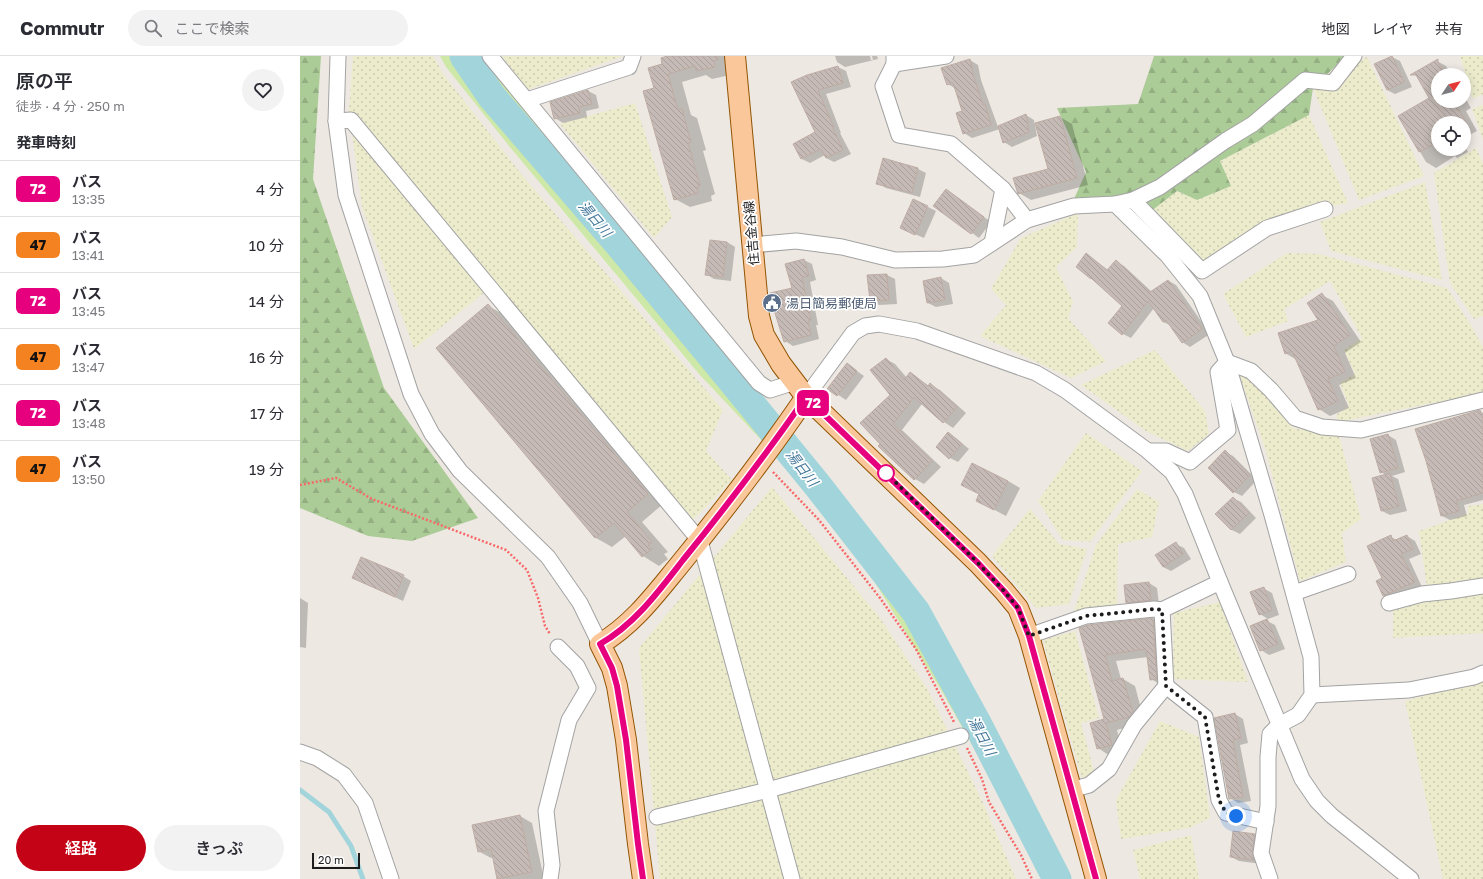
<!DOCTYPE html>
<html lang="ja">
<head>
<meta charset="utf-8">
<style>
	:root { --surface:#fff; --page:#f2f2f3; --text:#2b2b33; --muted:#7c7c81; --line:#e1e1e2; --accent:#c50316 }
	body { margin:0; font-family:"Golos Text","Noto Sans JP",sans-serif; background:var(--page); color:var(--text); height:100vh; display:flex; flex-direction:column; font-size:15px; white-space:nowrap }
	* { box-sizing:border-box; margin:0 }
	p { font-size:13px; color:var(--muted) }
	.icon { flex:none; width:22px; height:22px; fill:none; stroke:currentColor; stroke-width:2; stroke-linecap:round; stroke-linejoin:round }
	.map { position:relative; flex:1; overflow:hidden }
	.sheet { display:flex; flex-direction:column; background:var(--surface); width:300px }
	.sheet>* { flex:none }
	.badge { padding:0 8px; border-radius:6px; font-size:14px; line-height:26px }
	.needle { width:26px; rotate:55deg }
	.controls { position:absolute; left:1131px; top:12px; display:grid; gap:8px }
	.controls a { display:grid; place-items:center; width:40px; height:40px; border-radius:50%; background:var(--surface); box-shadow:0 2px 10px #0003; font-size:20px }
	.scale { position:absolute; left:12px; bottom:10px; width:48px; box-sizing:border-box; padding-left:4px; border:2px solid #1c1c1c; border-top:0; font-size:11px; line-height:14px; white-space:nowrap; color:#1c1c1c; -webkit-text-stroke:3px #fff; paint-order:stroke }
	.you { position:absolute; width:20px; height:20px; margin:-10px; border:3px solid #fff; border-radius:50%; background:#1a73e8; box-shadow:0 0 0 6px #1a73e833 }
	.map>.badge { position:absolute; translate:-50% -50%; box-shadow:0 0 0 2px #fff }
	h2 { padding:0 16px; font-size:15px; line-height:36px }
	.round { display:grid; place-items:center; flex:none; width:42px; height:42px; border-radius:21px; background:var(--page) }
	.headline { display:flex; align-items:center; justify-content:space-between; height:68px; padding:0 16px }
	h1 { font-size:19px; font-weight:600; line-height:30px }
	.cta { display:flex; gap:8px; margin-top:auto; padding:8px 16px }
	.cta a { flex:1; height:46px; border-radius:24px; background:var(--accent); color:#fff; font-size:16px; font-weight:600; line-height:46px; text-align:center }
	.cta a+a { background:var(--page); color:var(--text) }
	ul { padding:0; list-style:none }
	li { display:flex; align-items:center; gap:12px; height:56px; padding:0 16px; border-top:1px solid var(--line) }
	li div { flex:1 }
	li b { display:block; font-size:15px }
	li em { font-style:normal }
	li .badge { min-width:44px; font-weight:700; text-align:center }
	header { display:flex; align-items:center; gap:24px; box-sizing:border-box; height:56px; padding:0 20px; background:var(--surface); border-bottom:1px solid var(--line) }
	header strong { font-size:19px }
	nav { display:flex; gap:22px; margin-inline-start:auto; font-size:14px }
	.search { width:280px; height:36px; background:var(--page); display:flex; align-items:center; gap:10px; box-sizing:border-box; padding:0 14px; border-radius:22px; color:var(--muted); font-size:15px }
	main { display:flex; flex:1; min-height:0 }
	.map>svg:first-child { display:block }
	.farmland { fill:url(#farmland-dots) }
	.grass { fill:#cde8a7 }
	.forest { fill:url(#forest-firs) }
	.shadow { fill:#0003 }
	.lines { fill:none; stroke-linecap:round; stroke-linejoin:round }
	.stream { stroke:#a2d4db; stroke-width:5 }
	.river { stroke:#a2d4db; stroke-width:29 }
	.building { fill:url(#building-back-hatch); stroke:#bfada4 }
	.minor-casing { stroke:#a3a3a3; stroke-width:17 }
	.major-casing { stroke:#925402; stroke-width:22 }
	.path { stroke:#f86868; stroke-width:2.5; stroke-dasharray:2 2; stroke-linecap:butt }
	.minor { stroke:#fff; stroke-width:15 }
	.major { stroke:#fac79a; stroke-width:20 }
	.line-casing { stroke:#fff; stroke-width:9 }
	.line { stroke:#e6007e; stroke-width:6 }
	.walk { stroke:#1c1c1c; stroke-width:4; stroke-dasharray:0 7.2 }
	.stop-dot { fill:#fff; stroke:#e6007e; stroke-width:2 }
	.labels { text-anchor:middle; stroke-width:3.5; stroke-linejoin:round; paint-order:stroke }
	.street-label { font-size:13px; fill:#1c1c1c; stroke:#fff }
	.service-label { font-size:13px; fill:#4e5e75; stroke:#fff; text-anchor:start }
	.water-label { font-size:14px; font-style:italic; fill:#44789b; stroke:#fff }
</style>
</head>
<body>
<header>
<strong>Commutr</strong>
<div class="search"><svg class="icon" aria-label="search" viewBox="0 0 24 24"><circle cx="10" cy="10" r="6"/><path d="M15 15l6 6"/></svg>ここで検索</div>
<nav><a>地図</a><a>レイヤ</a><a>共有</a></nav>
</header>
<main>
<section class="sheet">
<div class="headline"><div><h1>原の平</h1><p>徒歩 · 4 分 · 250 m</p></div><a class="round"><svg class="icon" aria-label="heart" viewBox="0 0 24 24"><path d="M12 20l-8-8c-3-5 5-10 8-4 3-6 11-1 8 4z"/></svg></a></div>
<h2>発車時刻</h2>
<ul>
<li><span class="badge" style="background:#e6007e;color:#fff">72</span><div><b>バス</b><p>13:35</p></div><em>4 分</em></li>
<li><span class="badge" style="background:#f58220;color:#111">47</span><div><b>バス</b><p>13:41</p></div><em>10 分</em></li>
<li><span class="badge" style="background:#e6007e;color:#fff">72</span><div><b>バス</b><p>13:45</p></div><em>14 分</em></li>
<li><span class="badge" style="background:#f58220;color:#111">47</span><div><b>バス</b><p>13:47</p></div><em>16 分</em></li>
<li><span class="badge" style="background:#e6007e;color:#fff">72</span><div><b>バス</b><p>13:48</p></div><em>17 分</em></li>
<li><span class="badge" style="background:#f58220;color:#111">47</span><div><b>バス</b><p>13:50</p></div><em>19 分</em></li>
</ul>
<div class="cta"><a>経路</a><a>きっぷ</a></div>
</section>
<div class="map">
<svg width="1183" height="823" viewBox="0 0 1183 823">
	<defs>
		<pattern id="farmland-dots" width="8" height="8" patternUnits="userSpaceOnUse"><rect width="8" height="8" fill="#ececcd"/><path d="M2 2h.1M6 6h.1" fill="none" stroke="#cacaaf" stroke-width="1.8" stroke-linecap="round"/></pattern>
		<pattern id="forest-firs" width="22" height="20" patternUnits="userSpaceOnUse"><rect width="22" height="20" fill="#accc97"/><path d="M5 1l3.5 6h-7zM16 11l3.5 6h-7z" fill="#93af82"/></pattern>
		<pattern id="building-back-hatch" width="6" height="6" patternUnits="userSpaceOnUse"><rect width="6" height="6" fill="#c5bab5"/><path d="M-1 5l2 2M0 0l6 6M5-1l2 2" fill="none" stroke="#a99f9b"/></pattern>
	</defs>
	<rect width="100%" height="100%" fill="#ede8e2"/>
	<g class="farmland">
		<path d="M53,0H133L144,19L222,119L423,354L406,395L432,424L391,466L196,227L114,293L62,151L49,55Z"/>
		<path d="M202,0H323L227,34Z"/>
		<path d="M1160,0H1183V38L1173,43Z"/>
		<path d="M1067,1L1124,120L1059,144L1013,32Z"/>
		<path d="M335,47L372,161L354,182L260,68Z"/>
		<path d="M1183,49V84L1172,53Z"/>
		<path d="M1009,59L1048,147L968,163L904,206L854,153L877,135L897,144L931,130L920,105Z"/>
		<path d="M1176,92L1183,108V260L1174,263L1150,227L1134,117Z"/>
		<path d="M1125,126L1142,224L1031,195L1020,166Z"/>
		<path d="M778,157L777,191L756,211L773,246L768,262L806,305L771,322L680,280L706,249L691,233L721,182Z"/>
		<path d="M987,197L1019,198L1147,232L1172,271L1183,291V337L1038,366L1036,359L1049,350L1040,327L1055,318L1044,294L1062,282L1030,225L984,253L988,265L946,281L923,238Z"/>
		<path d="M855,294L905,355L909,378L888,395L846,375L781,329Z"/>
		<path d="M939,318L950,321L993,372L1039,379L1061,463L1042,477L1046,506L1000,525L965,392Z"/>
		<path d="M786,377L842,415L790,486L763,484L738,445Z"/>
		<path d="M472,431L580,562L628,634L683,747L716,823H360L339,592Z"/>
		<path d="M837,433L859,446L852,481L818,488L817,549L774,555L796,489Z"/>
		<path d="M1183,448V577L1093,582V553L1128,539L1119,475L1168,458V450Z"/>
		<path d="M730,453L759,488L787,493L769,548L736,552L692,500Z"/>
		<path d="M920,546L948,626L873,623L874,557Z"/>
		<path d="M775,575L799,662L781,667L795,719L782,723L743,584Z"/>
		<path d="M1183,623V823H1143L1105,645Z"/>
		<path d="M860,665L899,681L910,762L889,772L821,783L816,744Z"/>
		<path d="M891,779L899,823H840L833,794Z"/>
	</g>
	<path class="grass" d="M140,0H184L285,120L373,234L460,341L505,403L553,456L621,544L679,648L731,752L770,823H742L717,768L641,634L571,520L478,402L400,319L210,91L146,11Z"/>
	<g class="forest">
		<path d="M0,0H21L13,123L84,332L178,462L112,485L68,480L0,452Z"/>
		<path d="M854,0H1046L1013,32L1009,59L920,105L931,130L897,144L877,135L854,153L774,143L786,116L757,52L838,48Z"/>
	</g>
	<g class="shadow">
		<path d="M371,0H426L430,19L412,23L406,19L382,26L391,59L397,62L406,94L403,95L415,138L411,140L412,145L390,151L375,143L355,33L363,8Z"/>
		<path d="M535,0H570L571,4H573L572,0H577L578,3L545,11L537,6Z"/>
		<path d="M1092,1L1100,5L1112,31L1095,38L1087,34Z"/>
		<path d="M670,4L678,9L681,24L698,71L726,59L734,64L737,80L712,91L704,86L700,73L672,82L664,77V55L656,33L648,28Z"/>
		<path d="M1137,5L1146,10L1152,19H1138V45H1164V40L1171,52L1166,55L1177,75L1164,82V67H1138V93H1164V89L1168,96L1157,102L1155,100L1136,112L1126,106L1100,61L1131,43Z"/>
		<path d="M538,11L546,15L551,31L526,38L541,77H540L551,98L534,106L526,102L525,99L510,107L502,103L494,88L516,77L493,27Z"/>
		<path d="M288,35L296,39L299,52L286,55L287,61L263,67L255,62L251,47Z"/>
		<path d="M760,61L772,68L788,129L731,144L719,137L749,114Z"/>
		<path d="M584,104L618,113L626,117L620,141L586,132L578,127Z"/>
		<path d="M646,134L691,166L679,182L635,150Z"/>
		<path d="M628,151L636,155L624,182L610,176Z"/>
		<path d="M411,185L427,186L435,191L431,225L414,223L406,218Z"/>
		<path d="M787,199L808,214L816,206L824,210L852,236L869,225L876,229L910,278L890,291L882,286L872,270L863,266L854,252L831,282L823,278V250L796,225L777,211Z"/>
		<path d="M504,204L512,208L516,224L510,226L518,269H516L519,283L493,290L485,285L493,233Z"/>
		<path d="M587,219L595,223L597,248L579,249L571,244Z"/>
		<path d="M641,222L649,227L653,248L636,251L628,247Z"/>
		<path d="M1022,239L1033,245L1061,286L1045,297L1056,322L1039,329L1049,352L1030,360L1019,353L997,304L985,297L1020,264Z"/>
		<path d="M188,250L205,259L363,448L342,466L368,496L364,498L368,503L359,510L343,500L326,480L312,491L296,482L137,292Z"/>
		<path d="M586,303L595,308L607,322L610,318L629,330L631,329L640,334L666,357L653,372L644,366L622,348L602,374L641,411L624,428L615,423L580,390L591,339Z"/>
		<path d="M547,308L564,320L546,344L529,333Z"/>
		<path d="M1180,355L1183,357V444L1164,449L1167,460L1150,464L1142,460Z"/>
		<path d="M649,377L656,382L669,393L658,406L650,402Z"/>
		<path d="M1088,379L1096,384L1105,416L1092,420L1098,423L1107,455L1090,459L1082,455L1086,419L1081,416Z"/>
		<path d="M925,396L933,400L957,424L942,440L934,436Z"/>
		<path d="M708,425L720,432L706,460L689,451L680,438Z"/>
		<path d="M933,442L941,446L956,462L940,478L932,474L917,458Z"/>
		<path d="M1107,480L1115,485L1121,498L1109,503L1122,531L1092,544L1084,540L1091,481L1097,484Z"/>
		<path d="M876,488L884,492L891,503L871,515L863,511Z"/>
		<path d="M103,520L111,525L103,545L53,522Z"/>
		<path d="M849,527L857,532L859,548L835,551L827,546Z"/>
		<path d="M963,532L972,537L979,559L968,563L960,558Z"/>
		<path d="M0,542L8,547L6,592L0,591Z"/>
		<path d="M853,563L865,570L863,630L851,623L848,601L816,605L821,623H823L835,630L844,664L841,667L817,674L823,696L810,700L798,692L805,664L788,570Z"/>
		<path d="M967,565L975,569L985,593L969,599L961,594Z"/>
		<path d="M935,658L943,663L948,687L940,689L951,745L938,747L930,742L915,663Z"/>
		<path d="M220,760L232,767L244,823H199L194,801L191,802L178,795Z"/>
		<path d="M954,779L962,783L961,808L939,805L931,801Z"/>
	</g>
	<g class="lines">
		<path class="stream" d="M0,734L29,756L51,790L63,823"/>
		<path class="river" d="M164,0L192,41L317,186L424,315L518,430L616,556L678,669L757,823"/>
	</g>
	<g class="building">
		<path d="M367,0H418V4L414,5L415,11L396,15L395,10L368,18L378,54L382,53L391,86L388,87L400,130L397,131L398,137L374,144L343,35L354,32L348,12L362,8L361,2Z"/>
		<path d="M1092,0L1104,26L1087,34L1074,8Z"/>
		<path d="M670,3L673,18L683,49L685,48L691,69L663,78L656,57L662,55L653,27L647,29L641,12Z"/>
		<path d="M1138,3V6L1146,19H1138V45H1154L1166,67H1138V86L1119,96L1098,60L1129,42L1116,19H1110Z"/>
		<path d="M538,10L543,27L518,34L534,72L533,73L543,94L526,102L521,93L501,103L493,88L515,76L491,26L507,19Z"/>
		<path d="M288,34L292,48L279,51L280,57L254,63L250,46Z"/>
		<path d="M726,58L729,76L703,87L698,70Z"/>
		<path d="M760,60L777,122L718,138L713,122L748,113L735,67Z"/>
		<path d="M583,102L618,112L612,137L576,128Z"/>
		<path d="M646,133L684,161L671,178L633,150Z"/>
		<path d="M613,143L628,150L615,179L600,172Z"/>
		<path d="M410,184L427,186L423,221L405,219Z"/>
		<path d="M786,197L807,214L816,204L850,236L868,224L902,273L882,287L866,264L863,266L848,245L822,279L808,267L822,250L791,222V223L776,211Z"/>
		<path d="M504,203L509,220L502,221L511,264L508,265L511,279L484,286L474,254L470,237L492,232L485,208Z"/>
		<path d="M587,218L589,244L570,245L567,219Z"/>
		<path d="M641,221L645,244L627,247L623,225Z"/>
		<path d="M1022,237L1050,279L1034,290L1045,316L1028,323L1038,345L1018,354L992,295L985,298L978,277L1018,264L1007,247Z"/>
		<path d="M188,248L348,438L327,456L352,486L348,489L352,493L342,501L314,467L295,482L136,292Z"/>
		<path d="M586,302L604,324L610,316L628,330L630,327L657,351L643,367L614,341L593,368L632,405L614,424L578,390L580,388L560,367L590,339L570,314Z"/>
		<path d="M547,307L557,315L537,340L527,333Z"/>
		<path d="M1180,354L1183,363V437L1156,445L1159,455L1141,460L1126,405L1115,373Z"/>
		<path d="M648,376L662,388L649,403L636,391Z"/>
		<path d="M1088,378L1098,412L1080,417L1070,383Z"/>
		<path d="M925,394L950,419L933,437L908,412Z"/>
		<path d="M672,407L708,425L694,454L676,445L679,438L661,429Z"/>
		<path d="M1090,417L1099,450L1081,455L1072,422Z"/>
		<path d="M933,441L949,457L931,474L915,458Z"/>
		<path d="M1091,479L1093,485L1107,479L1113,493L1101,498L1115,526L1083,540L1076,525L1082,522L1067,490Z"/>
		<path d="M876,486L883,498L863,511L855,499Z"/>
		<path d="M61,501L104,519L95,541L52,522Z"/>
		<path d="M849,526L851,544L826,547L824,529Z"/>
		<path d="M964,531L972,554L959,559L950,536Z"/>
		<path d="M853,562L857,623L850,624L846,593L805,599L812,625L823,622L833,656L829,661L806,667L812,689L797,693L790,667L804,663L779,572L788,569Z"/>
		<path d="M967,563L978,588L960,595L950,570Z"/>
		<path d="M935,657L941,682L933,684L943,741L929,743L914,662Z"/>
		<path d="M220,759L232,816L197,823L191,793L178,796L172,769Z"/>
		<path d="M933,775L955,778L952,796L954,804L930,801Z"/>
	</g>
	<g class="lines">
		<g class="minor-casing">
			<g id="minor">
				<path d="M38,0L36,65L46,139L111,338L132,378L160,415L248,501L280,547L300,588"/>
				<path d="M190,0L459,327L470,334L495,326"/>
				<path d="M594,0V8L583,30L599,79L651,88L703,133L727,164"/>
				<path d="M594,8L646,0"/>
				<path d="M227,44L329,11L333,0"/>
				<path d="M36,65L51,64L400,485L492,823"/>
				<path d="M833,144L902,215L967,172L1025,153"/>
				<path d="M815,148L868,200L900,240L927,306L972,459L1011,601L1012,639L998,659L979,669L970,678L968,701V750L961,797L970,823"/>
				<path d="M692,187L703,133"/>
				<path d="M452,189L496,185L542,191L595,204L643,203L674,199L727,164L774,150L815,148L833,144L860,131L925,85L953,68L1005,24L1033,27L1054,0"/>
				<path d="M927,306L951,315L971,334L995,362L1022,371L1061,374L1183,344"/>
				<path d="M506,341L553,277L565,270L579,268L617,275L736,317L765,334L848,395L872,416L885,438L920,526L1002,723L1017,745L1032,760L1111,823"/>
				<path d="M848,395H866L890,406L928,374L918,316L927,306"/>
				<path d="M994,537L1048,518"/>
				<path d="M1089,547L1122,538L1151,535L1183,530"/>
				<path d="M729,580L786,560L854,553L862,554"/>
				<path d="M866,630L862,554L920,526"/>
				<path d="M1012,639L1109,634L1174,621L1183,617"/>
				<path d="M0,696L17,702L44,719L65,747L91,823"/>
				<path d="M771,734L789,729L809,713L834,669L866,630L905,661L919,744L926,757L966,766"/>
				<path d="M357,761L468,734L661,680"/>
				<path d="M250,823L252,809L246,755L269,664L288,632L277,610L258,591"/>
			</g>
		</g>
		<g class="major-casing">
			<g id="major">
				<path d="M435,0L459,260L464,279L481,308L506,341L678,507L704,535L718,552L729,580L796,823"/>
				<path d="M343,823L338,788L326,684L317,630L312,612L300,588C334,568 357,536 381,507C425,453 467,398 506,341"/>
			</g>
		</g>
		<g class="path">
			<path d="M473,416L519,464L580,542L616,593L654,666"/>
			<path d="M0,429L36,422L72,443L206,494L227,514L238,542L245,570L250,578"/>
			<path d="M667,692L682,723L689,746L721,799L732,823"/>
		</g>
		<use href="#minor" class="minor"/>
		<use href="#major" class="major"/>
	</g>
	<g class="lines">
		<g class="line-casing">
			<path id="line" d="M343,823L338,788L326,684L317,630L312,612L300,588C335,568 359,535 383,504C426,451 467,397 506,341L678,507L704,535L718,552L729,580L796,823"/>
		</g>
		<use href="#line" class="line"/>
		<path class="walk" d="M586,417L678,507L704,535L718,552L729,580L786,560L854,553L862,554L866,630L905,661L919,744L926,757L936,760"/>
	</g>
	<defs>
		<g id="civic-disc" transform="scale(1)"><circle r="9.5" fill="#5c6f8a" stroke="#fff"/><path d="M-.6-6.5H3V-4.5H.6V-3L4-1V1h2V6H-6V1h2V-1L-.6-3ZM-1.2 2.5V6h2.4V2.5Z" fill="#fff"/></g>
	</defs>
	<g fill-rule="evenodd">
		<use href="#civic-disc" x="472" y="247"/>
	</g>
	<circle class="stop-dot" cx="586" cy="417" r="8"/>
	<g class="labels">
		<g class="street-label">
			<text transform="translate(451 177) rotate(-95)" y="5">住吉金谷線</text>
		</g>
		<g class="service-label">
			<text x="486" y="252">湯日簡易郵便局</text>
		</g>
		<g class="water-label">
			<text transform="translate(295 163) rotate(50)" y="5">湯日川</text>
			<text transform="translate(502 412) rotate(52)" y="5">湯日川</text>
			<text transform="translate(682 680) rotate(62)" y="5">湯日川</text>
		</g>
	</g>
</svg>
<div class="controls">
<a><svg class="needle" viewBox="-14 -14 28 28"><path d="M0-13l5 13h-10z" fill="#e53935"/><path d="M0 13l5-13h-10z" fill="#7c7c81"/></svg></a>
<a><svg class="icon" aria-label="locate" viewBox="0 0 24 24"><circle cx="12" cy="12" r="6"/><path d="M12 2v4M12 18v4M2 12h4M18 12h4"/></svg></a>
</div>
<div class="scale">20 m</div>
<div class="you" style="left:936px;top:760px"></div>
<b class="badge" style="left:513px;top:347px;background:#e6007e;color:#fff">72</b>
</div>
</main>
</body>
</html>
